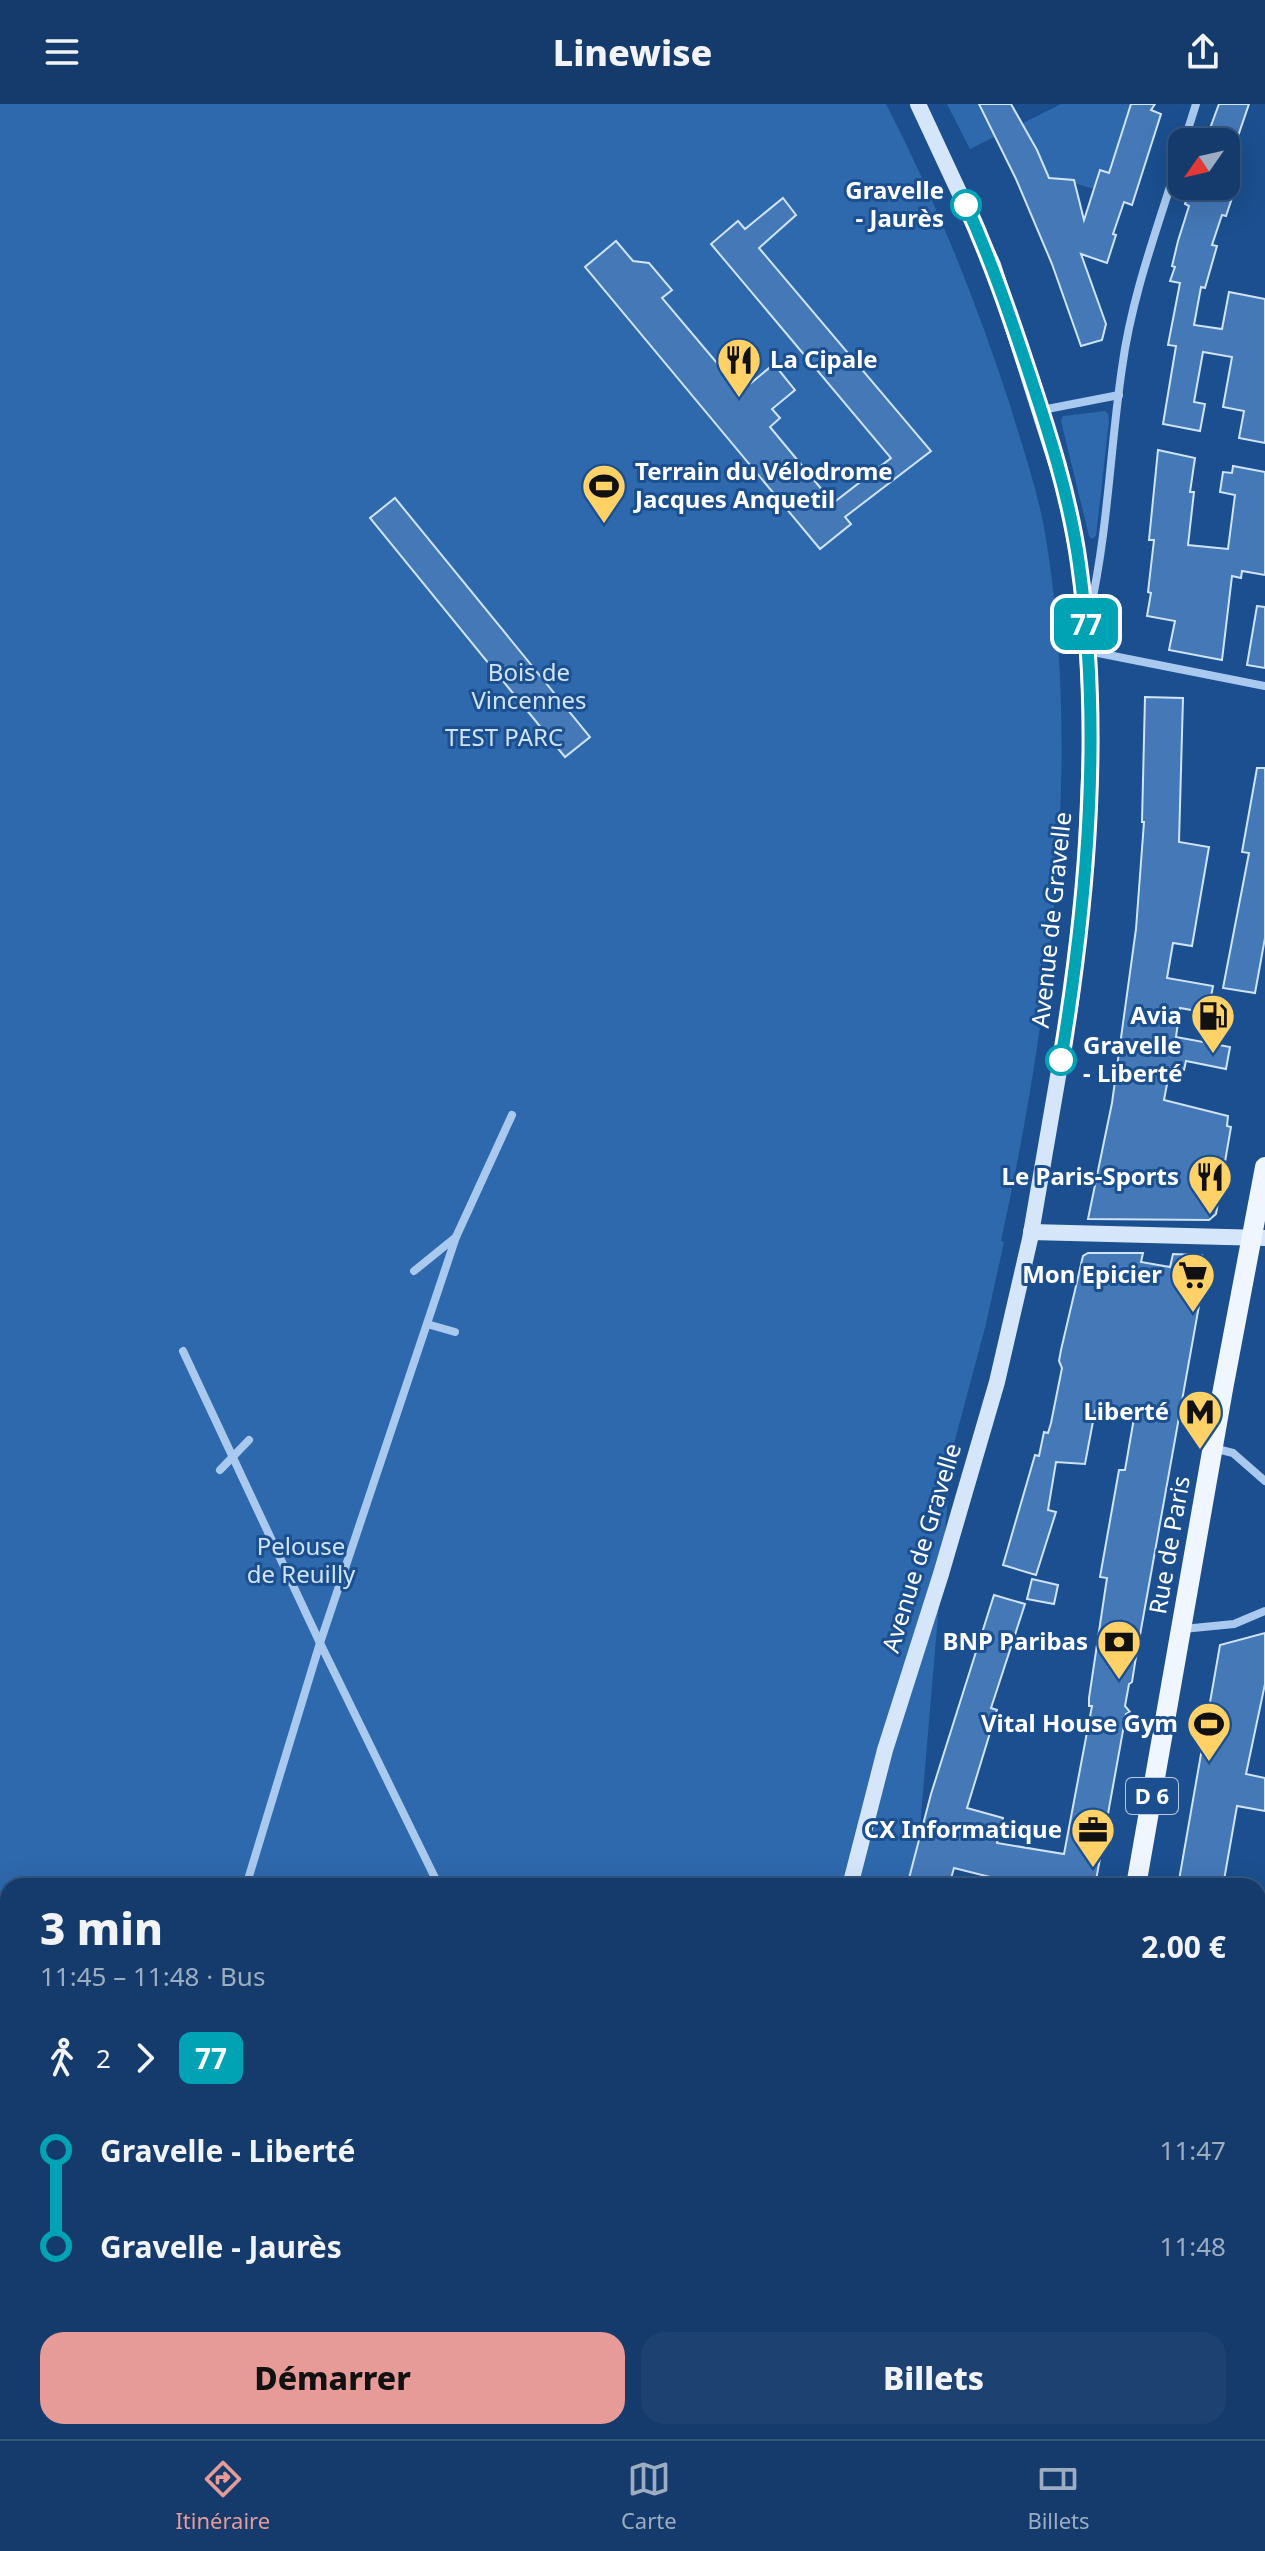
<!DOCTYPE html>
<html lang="fr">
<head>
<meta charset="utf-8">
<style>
	:root { --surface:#143b6b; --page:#1d4271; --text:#f1f3f6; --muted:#9dadc1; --line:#33557e; --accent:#e69b98 }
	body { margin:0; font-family:"Noto Sans",sans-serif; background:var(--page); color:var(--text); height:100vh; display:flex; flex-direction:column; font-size:30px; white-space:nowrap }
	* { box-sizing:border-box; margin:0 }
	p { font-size:26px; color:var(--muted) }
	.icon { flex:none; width:44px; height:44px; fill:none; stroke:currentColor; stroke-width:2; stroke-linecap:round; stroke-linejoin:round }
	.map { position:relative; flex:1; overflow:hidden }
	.panel { position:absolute; left:0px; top:1774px; width:1266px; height:562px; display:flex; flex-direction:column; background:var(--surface); border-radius:24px 24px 0 0; box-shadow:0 8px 32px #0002,0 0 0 2px var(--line) }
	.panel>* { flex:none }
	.badge { padding:0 16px; border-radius:12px; font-size:28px; line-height:52px }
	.needle { width:52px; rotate:236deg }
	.buttons { position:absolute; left:1168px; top:24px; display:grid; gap:16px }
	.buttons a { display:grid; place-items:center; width:72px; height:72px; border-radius:16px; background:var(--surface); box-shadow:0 8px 32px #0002,0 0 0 2px var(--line); font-size:40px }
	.map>.badge { position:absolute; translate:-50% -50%; box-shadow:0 0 0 4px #fff }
	.legs { display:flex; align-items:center; gap:12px; height:88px; padding:0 40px; font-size:26px }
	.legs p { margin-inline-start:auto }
	.summary { display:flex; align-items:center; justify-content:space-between; height:136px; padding:0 40px }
	h1 { font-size:44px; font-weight:800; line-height:60px }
	.button { display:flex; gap:16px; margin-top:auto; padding:16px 40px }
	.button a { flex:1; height:92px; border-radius:24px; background:var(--accent); color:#111; font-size:32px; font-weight:800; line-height:92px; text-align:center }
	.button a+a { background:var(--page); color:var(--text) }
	ul { padding:0 40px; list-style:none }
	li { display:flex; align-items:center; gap:28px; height:96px; font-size:30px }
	li i { display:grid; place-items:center; width:12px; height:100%; margin:0 10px; background:currentColor }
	li i::after { content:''; width:20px; height:20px; margin:-10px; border:6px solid; border-radius:50%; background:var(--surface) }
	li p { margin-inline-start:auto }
	li:first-child i { background:linear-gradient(#0000 50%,currentColor 0) }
	li:last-child i { background:linear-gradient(currentColor 50%,#0000 0) }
	header { display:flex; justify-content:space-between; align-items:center; height:104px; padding:0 40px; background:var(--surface); font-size:36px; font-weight:800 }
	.menu { display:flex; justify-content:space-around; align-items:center; height:112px; border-top:2px solid var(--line); background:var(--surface); font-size:22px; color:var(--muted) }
	.menu a { display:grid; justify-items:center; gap:4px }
	.menu .on { color:var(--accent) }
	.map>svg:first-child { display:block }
	.green { fill:#2e69ad }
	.building { fill:#4478b7; stroke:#cfe3fa; stroke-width:2 }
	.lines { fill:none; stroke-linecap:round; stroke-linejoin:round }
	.street { stroke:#a9c9ee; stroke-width:8 }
	.secondary { stroke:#d6e6fa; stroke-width:16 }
	.primary { stroke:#f0f6ff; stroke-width:20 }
	.highway { stroke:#fff; stroke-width:24 }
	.line-1-casing { stroke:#fff; stroke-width:18 }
	.line-1 { stroke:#00a3b4; stroke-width:12 }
	.stop-1-dot { fill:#fff; stroke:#00a3b4; stroke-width:4 }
	.labels { text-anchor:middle; stroke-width:6; stroke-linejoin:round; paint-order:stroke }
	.shield { fill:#1b4f8f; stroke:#bbcadd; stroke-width:2 }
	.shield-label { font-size:22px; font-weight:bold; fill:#fff }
	.stop-label { font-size:24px; font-weight:bold; fill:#fff; stroke:#1b4f8f; text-anchor:end }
	.poi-label { font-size:24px; font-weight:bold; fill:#fff; stroke:#1b4f8f; text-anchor:end }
	.park-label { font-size:24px; fill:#cfe3fa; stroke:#1b4f8f }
	.street-label { font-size:24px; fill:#fff; stroke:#1b4f8f }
</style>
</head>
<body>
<header><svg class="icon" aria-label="menu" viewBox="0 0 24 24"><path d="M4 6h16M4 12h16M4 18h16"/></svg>Linewise<svg class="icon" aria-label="share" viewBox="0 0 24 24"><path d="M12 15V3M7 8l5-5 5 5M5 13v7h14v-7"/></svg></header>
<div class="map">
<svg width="1265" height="2335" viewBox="0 0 1265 2335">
	<rect width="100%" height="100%" fill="#1b4f8f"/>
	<g class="green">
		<path d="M0,0H886C936,97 976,197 1010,301C1024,348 1040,393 1047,441C1082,666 1049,917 1001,1137L1004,1138L986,1220L952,1347L915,1782H8V2328H870V2335H0Z"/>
		<path d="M947,0H979L996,32L970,45Z"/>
		<path d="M1061,0H1131L1109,69L1100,66L1094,85L1074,79L1073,76L1049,74L1023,19Z"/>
		<path d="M1105,307L1108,310L1109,317L1096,432L1092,435L1089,432L1061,317L1063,312Z"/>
	</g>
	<g class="building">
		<path d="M979,0H1011L1037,46L1049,74L1074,76L1084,116L1100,66L1109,69L1131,0H1155L1151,6L1161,10L1132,101L1124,98L1113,130L1116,131L1107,159L1081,150L1106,220L1102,236L1081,242L1052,160L1016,75Z"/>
		<path d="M1219,0H1249L1236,38H1205Z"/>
		<path d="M1191,82H1236L1226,112L1222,111L1212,141L1217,142L1205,184L1201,183L1194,221L1222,225L1229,188L1265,195V339L1239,334L1244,307L1223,303L1232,253L1203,248L1194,298L1205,300L1200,327L1163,320L1176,242L1168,241L1180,179L1170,177L1175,163L1172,162L1178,137L1189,102L1185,100Z"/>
		<path d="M783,94L796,111L759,144L931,347L845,413L851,420L820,445L585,163L616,137L633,157L649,159L672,186L662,194L733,278L743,270L751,279L774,260L795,286L772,305L780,314L770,323L833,399L891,354L711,140L738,117L745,125Z"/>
		<path d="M1158,346L1195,354L1190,388H1194L1188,441L1228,445L1235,391L1220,388L1223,368L1232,369L1233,362L1265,368V471L1242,467L1241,474L1232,472L1222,556L1169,546L1175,517L1147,512L1151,489L1148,488L1154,436H1149Z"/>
		<path d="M395,394L590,633L565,653L370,414Z"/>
		<path d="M1257,502L1265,503V564L1247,561Z"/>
		<path d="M1145,593L1183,594L1179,738L1209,743L1192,842L1173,839L1167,874L1213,882L1208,909L1180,904L1176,933L1230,943L1226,965L1186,957L1184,966L1170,964L1164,996L1228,1012L1227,1022L1231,1023L1216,1110L1209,1116L1088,1115L1112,999L1136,825L1144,718H1142Z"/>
		<path d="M1257,664H1265V834L1255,889L1223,884L1249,749L1242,748Z"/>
		<path d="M1088,1149H1143L1141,1158L1170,1163L1173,1150L1202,1151L1207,1157L1135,1559L1132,1578L1129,1580L1125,1602L1130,1608L1126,1610L1095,1782H988L990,1773L954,1764L949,1782H907L931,1690L994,1491L1025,1500L991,1604L997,1606L967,1704L1003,1714L997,1739L1064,1750L1092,1602H1089V1594L1107,1474L1100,1473L1119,1366H1125L1134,1314L1095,1307L1085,1360L1056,1358L1048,1406L1056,1408L1036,1471L1003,1461L1035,1351L1039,1352L1044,1328L1048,1329L1051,1319L1062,1264L1059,1257L1061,1246L1083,1152Z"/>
		<path d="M1032,1475L1058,1481L1054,1500L1027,1495Z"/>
		<path d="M1265,1529V1580L1246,1670L1265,1674V1707L1237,1702L1223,1782H1178L1220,1541Z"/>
	</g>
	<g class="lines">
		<g class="street">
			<path d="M1184,38L1196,0"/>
			<path d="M1042,306L1119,291"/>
			<path d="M1090,507C1108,427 1110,345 1122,264C1132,189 1160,117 1182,45"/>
			<path d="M1088,547L1265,582"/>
			<path d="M414,1167L456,1133"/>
			<path d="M427,1220L455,1228"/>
			<path d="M183,1247L320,1539L439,1782"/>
			<path d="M1213,1344L1233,1349L1265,1377"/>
			<path d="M220,1366L249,1336"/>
			<path d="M1183,1525L1234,1520L1265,1507"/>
			<path d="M246,1782L320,1539L456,1133L512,1011"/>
			<path d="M0,1809L8,1814"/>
			<path d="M1258,1840L1265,1841"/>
			<path d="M1258,2009L1265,2012"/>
			<path d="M1258,2150L1265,2109"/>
			<path d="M71,2335L74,2328"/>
			<path d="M1226,2335L1228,2328"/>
		</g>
		<g class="secondary">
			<path d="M1031,1128L1265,1134"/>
			<path d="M850,1782L885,1646L941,1470L997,1278L1030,1135L1071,897L1085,768L1091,625L1086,523L1079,458L1065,387L993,161L918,0"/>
			<path d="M779,2328L782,2335"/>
			<path d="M802,2328V2335"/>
		</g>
		<g class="primary">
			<path d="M1136,1782L1223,1285L1265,1063"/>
			<path d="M1036,2335L1037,2328"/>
		</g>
		<path class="highway" d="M555,2335L566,2328"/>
	</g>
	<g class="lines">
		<g class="line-1-casing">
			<path id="line-1" d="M966,101C991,156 1009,209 1028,266C1049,329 1070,394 1079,460C1102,624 1088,794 1061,956"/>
		</g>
		<use href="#line-1" class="line-1"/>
	</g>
	<defs>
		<g id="restaurant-pin" transform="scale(2.3)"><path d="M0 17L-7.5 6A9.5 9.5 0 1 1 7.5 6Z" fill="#ffd166" stroke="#1b4f8f"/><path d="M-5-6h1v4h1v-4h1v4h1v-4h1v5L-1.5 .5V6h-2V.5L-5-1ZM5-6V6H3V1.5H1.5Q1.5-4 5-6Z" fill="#111"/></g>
		<g id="stadium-pin" transform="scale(2.3)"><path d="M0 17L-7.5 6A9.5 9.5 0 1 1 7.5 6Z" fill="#ffd166" stroke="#1b4f8f"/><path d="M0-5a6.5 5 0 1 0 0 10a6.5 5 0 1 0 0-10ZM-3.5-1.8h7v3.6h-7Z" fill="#111"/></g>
		<g id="fuel-pin" transform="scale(2.3)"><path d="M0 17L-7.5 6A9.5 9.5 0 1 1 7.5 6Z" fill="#ffd166" stroke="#1b4f8f"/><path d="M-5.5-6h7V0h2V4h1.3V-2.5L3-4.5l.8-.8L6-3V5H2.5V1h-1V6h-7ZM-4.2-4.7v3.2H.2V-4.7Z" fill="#111"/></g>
		<g id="supermarket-pin" transform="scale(2.3)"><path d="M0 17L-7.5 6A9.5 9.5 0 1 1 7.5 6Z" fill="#ffd166" stroke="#1b4f8f"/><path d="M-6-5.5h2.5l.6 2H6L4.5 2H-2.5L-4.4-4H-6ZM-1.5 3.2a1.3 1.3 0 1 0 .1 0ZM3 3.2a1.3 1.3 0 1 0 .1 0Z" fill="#111"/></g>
		<g id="metro-pin" transform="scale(2.3)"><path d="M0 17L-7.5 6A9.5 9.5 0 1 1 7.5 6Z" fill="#ffd166" stroke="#1b4f8f"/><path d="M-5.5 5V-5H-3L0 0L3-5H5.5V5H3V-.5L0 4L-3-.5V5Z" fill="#111"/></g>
		<g id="bank-pin" transform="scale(2.3)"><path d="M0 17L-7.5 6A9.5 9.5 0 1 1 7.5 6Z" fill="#ffd166" stroke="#1b4f8f"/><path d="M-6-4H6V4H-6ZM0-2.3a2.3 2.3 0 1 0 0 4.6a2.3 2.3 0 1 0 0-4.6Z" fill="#111"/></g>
		<g id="office-pin" transform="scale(2.3)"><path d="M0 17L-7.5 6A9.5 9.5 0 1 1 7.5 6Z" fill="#ffd166" stroke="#1b4f8f"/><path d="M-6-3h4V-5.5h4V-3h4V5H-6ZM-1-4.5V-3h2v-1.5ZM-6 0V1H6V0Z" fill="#111"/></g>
	</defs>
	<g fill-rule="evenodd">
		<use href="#restaurant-pin" x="739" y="256"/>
		<use href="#stadium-pin" x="604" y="382"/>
		<use href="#fuel-pin" x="1213" y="912"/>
		<use href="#restaurant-pin" x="1210" y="1073"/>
		<use href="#supermarket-pin" x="1193" y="1171"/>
		<use href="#metro-pin" x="1200" y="1308"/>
		<use href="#bank-pin" x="1119" y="1538"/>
		<use href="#stadium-pin" x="1209" y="1620"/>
		<use href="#office-pin" x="1093" y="1726"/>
	</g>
	<g class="stop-1-dot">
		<circle cx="966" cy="101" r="14"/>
		<circle cx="1061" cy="956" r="14"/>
	</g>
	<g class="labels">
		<rect class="shield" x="1126" y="1674" width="52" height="36" rx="6"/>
		<g class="shield-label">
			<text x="1152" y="1700">D 6</text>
		</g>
		<g class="stop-label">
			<text x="944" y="95">Gravelle<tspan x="944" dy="28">- Jaurès</tspan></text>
			<text x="1083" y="950" text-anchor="start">Gravelle<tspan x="1083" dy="28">- Liberté</tspan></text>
		</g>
		<g class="poi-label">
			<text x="770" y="264" text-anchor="start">La Cipale</text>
			<text x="635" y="376" text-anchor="start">Terrain du Vélodrome<tspan x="635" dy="28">Jacques Anquetil</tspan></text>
			<text x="1182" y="920">Avia</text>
			<text x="1179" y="1081">Le Paris-Sports</text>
			<text x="1162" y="1179">Mon Epicier</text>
			<text x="1169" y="1316">Liberté</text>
			<text x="1088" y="1546">BNP Paribas</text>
			<text x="1178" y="1628">Vital House Gym</text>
			<text x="1062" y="1734">CX Informatique</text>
		</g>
		<g class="park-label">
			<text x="529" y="577">Bois de<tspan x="529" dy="28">Vincennes</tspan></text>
			<text x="504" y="642">TEST PARC</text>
			<text x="301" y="1451">Pelouse<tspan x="301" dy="28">de Reuilly</tspan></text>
		</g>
		<g class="street-label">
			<text transform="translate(1052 816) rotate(-84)" y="8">Avenue de Gravelle</text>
			<text transform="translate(1170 1441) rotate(-80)" y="8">Rue de Paris</text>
			<text transform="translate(922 1444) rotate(-73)" y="8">Avenue de Gravelle</text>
		</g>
	</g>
</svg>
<div class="buttons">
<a><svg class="needle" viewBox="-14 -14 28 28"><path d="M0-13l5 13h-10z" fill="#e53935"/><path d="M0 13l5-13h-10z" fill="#9dadc1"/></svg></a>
</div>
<b class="badge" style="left:1086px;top:520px;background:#00a3b4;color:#fff">77</b>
<section class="panel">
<div class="summary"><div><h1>3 min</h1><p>11:45 – 11:48 · Bus</p></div><b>2.00 €</b></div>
<div class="legs"><svg class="icon" aria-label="walk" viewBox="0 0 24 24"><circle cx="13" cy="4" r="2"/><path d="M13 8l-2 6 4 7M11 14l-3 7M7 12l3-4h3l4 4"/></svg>2<svg class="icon" aria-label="forward" viewBox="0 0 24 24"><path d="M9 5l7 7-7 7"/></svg><b class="badge" style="background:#00a3b4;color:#fff">77</b></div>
<ul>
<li><i style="color:#00a3b4"></i><b>Gravelle - Liberté</b><p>11:47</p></li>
<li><i style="color:#00a3b4"></i><b>Gravelle - Jaurès</b><p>11:48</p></li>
</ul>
<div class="button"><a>Démarrer</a><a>Billets</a></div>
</section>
</div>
<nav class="menu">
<a class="on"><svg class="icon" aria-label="directions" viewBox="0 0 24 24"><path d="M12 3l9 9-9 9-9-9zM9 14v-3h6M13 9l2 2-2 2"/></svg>Itinéraire</a>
<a><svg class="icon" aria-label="map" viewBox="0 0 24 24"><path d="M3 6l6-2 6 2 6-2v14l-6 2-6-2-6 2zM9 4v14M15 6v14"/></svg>Carte</a>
<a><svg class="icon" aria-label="tickets" viewBox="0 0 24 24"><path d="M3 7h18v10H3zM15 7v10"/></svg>Billets</a>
</nav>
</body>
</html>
